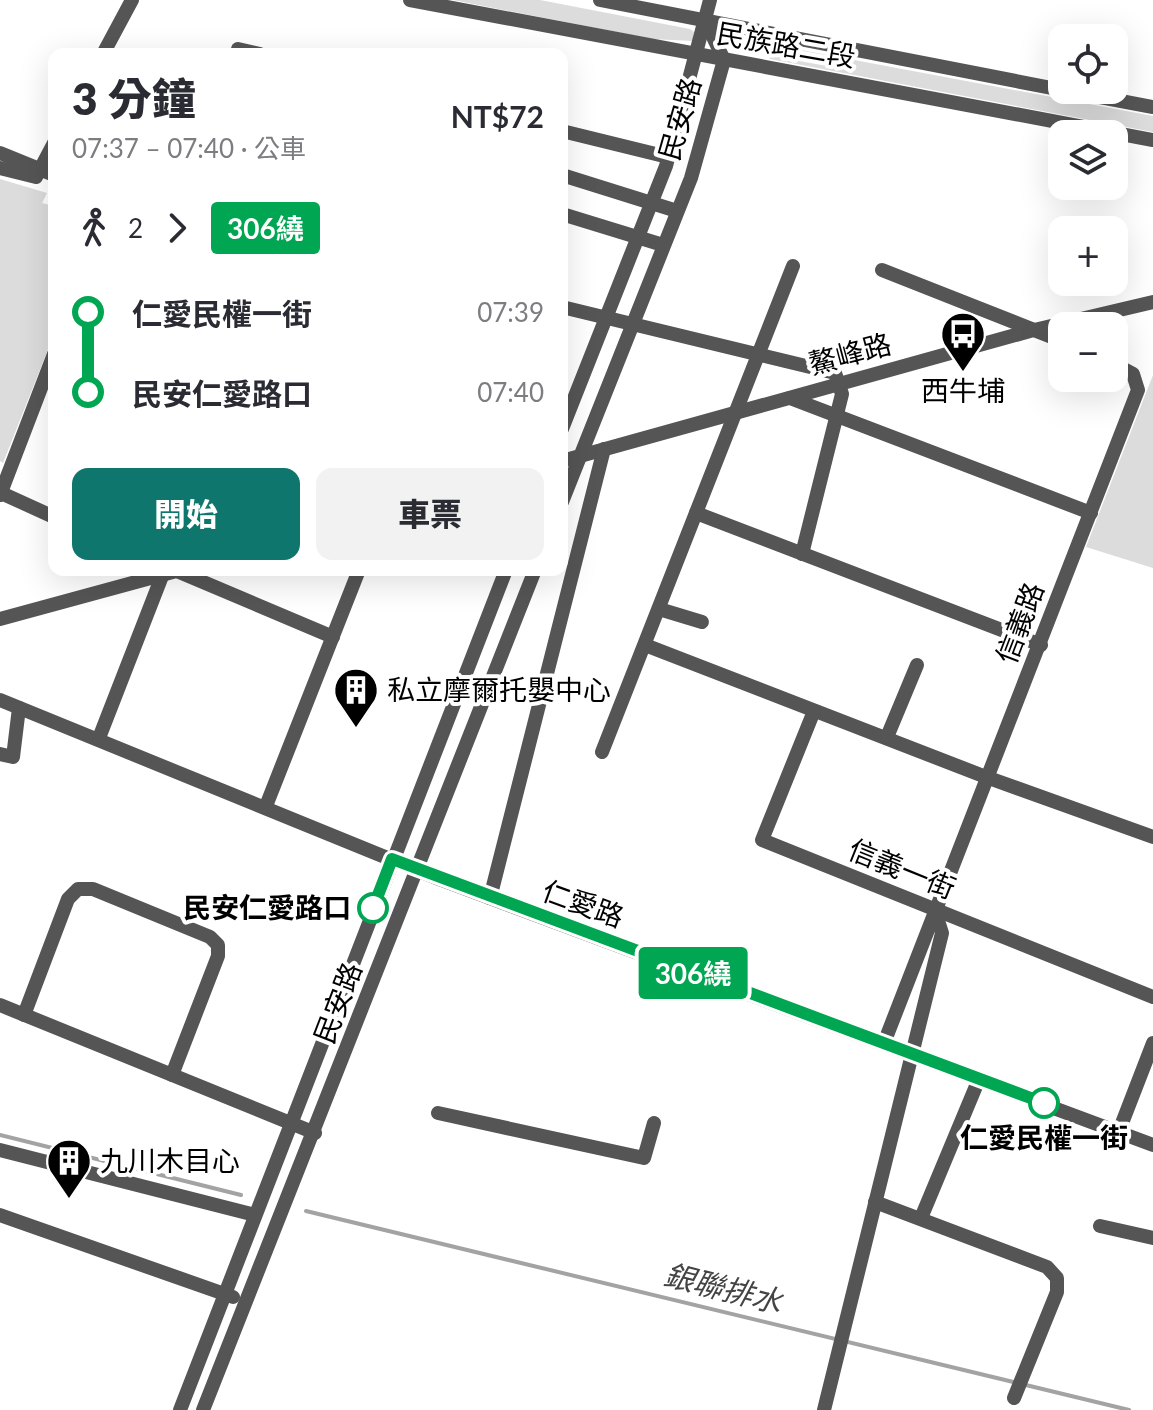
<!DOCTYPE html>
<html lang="zh-TW">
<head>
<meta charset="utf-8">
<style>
	:root { --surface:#fff; --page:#f2f2f3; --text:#2b2b33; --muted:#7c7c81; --accent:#0f766e }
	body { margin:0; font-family:Lato,"Noto Sans TC",sans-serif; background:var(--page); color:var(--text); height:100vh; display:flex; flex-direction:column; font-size:30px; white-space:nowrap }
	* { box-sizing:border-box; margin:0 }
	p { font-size:26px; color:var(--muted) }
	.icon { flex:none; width:44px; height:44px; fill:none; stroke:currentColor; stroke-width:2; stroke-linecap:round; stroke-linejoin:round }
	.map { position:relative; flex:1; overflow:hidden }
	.side { position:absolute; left:48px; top:48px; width:520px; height:528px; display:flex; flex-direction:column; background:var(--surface); border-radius:16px; box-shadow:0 8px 32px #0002 }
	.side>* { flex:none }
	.badge { padding:0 16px; border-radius:6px; font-size:28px; line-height:52px }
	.tools { position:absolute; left:1048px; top:24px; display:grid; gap:16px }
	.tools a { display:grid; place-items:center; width:80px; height:80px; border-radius:16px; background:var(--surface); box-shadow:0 8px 32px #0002; font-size:40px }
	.map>.badge { position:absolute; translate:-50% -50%; box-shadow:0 0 0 4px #fff }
	.legs { display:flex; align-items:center; gap:12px; height:88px; padding:0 24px; font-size:26px }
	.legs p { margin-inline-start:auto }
	.headline { display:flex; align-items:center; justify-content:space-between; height:136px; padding:0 24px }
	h1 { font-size:44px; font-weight:800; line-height:60px }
	.primary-button { display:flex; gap:16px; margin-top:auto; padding:16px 24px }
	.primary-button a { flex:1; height:92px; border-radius:16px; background:var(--accent); color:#fff; font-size:32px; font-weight:800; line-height:92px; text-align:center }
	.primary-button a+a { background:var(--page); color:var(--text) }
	ul { padding:0 24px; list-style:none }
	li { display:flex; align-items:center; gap:28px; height:80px; font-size:30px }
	li i { display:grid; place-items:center; width:12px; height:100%; margin:0 10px; background:currentColor }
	li i::after { content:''; width:20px; height:20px; margin:-10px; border:6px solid; border-radius:50%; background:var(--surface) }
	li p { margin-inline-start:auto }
	li:first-child i { background:linear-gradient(#0000 50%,currentColor 0) }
	li:last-child i { background:linear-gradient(currentColor 50%,#0000 0) }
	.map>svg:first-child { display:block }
	.green { fill:#dcdcdc }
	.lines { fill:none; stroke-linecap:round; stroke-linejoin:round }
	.stream { stroke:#a3a3a3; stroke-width:4 }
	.minor { stroke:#555; stroke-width:14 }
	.line-1-casing { stroke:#fff; stroke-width:18 }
	.line-1 { stroke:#00a651; stroke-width:12 }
	.stop-1-dot { fill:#fff; stroke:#00a651; stroke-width:4 }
	.labels { text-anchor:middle; stroke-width:8; stroke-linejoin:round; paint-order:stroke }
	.street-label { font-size:28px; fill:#000; stroke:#fff }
	.poi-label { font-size:28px; fill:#000; stroke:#fff; text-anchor:start }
	.stop-label { font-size:28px; font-weight:bold; fill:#000; stroke:#fff; text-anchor:end }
	.water-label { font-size:30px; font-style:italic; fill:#444; stroke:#fff }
</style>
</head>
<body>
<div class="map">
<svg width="1153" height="1410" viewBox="0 0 1153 1410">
	<rect width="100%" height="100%" fill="#fff"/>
	<g class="green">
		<path d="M453,0H540L690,29L694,32L693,41L652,39Z"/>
		<path d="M769,44L1153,116V132L770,59L761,51Z"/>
		<path d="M0,179L47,193L42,203L54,206V334L3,463L0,461Z"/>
		<path d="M1153,375V568L1086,547Z"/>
	</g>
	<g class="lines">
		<g class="stream">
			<path d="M0,1135L241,1195"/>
			<path d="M306,1211L1129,1410"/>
		</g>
		<g class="minor">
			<path d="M410,0L1153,140"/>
			<path d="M600,0L1062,90"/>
			<path d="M238,49L260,54"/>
			<path d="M103,54L132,0"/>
			<path d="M1063,90L1153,107"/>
			<path d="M562,131L668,157"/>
			<path d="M0,153L54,175"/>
			<path d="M0,168L36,177L54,143"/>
			<path d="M562,175L677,211"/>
			<path d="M562,214L663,245"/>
			<path d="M882,270L1062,341"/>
			<path d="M562,307L835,373L842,394L802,554"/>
			<path d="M790,398L1091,513"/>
			<path d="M562,429L666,166L710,0"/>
			<path d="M562,461L1030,331L1153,302"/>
			<path d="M1,493L54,517"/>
			<path d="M0,495L54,354"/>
			<path d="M562,502L691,178L724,60L705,20"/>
			<path d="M696,513L1041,645"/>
			<path d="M177,571L333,637"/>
			<path d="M659,609L702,622"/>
			<path d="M0,619L180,570"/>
			<path d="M645,645L986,777L1153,837"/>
			<path d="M0,700L439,879L1153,1145"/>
			<path d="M814,711L762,840L1153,997"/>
			<path d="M887,737L917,665"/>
			<path d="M99,738L164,571"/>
			<path d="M602,752L793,266"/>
			<path d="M0,754L13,757L19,708"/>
			<path d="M266,806L359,570"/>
			<path d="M490,898L604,449"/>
			<path d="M0,1005L315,1133"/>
			<path d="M24,1015L68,899L78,889H93L210,937L218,945V956L172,1075"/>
			<path d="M884,1043L1138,390L1133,374L1114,364"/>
			<path d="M438,1113L644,1158L654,1123"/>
			<path d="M1119,1131L1153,1043"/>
			<path d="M0,1150L255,1215"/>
			<path d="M875,1202L1047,1267L1057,1278V1292L1014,1398"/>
			<path d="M0,1215L233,1297"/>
			<path d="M921,1218L979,1079"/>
			<path d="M1100,1226L1153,1238"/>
			<path d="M180,1410L506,570"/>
			<path d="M203,1410L535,570"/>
			<path d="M824,1410L942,933L935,911"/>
		</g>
	</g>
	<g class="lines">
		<g class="line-1-casing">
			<path id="line-1" d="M373,908L392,859L1044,1103"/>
		</g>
		<use href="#line-1" class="line-1"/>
	</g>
	<defs>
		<g id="bus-pin" transform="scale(2.3)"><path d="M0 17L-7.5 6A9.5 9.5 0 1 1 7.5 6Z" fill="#000" stroke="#fff"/><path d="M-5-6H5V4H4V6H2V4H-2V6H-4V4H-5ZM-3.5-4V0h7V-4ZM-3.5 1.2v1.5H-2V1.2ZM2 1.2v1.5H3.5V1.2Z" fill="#fff"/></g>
		<g id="building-pin" transform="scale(2.3)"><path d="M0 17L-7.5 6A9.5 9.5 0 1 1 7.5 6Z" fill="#000" stroke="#fff"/><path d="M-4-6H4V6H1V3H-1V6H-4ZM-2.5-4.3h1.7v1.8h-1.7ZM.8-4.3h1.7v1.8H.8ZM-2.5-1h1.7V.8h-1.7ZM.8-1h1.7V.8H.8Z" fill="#fff"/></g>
	</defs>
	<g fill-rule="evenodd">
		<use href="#bus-pin" x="963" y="334"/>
		<use href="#building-pin" x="356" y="690"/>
		<use href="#building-pin" x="69" y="1161"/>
	</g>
	<g class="stop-1-dot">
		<circle cx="373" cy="908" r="14"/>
		<circle cx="1044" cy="1103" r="14"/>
	</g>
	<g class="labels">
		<g class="street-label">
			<text transform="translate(786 45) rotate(10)" y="10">民族路二段</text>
			<text transform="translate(680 119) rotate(-74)" y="10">民安路</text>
			<text transform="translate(850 354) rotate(-15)" y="10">鰲峰路</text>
			<text transform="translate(1020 623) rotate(-69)" y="10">信義路</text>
			<text transform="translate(902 869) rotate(22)" y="10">信義一街</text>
			<text transform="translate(583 904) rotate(20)" y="10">仁愛路</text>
			<text transform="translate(338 1003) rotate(-69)" y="10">民安路</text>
		</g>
		<g class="poi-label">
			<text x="963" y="401" text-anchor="middle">西牛埔</text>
			<text x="387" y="700">私立摩爾托嬰中心</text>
			<text x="100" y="1171">九川木目心</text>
		</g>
		<g class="stop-label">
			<text x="351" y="918">民安仁愛路口</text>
			<text x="1044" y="1148" text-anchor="middle">仁愛民權一街</text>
		</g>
		<g class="water-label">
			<text transform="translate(723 1289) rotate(14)" y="10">銀聯排水</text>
		</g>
	</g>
</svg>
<div class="tools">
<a><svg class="icon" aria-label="locate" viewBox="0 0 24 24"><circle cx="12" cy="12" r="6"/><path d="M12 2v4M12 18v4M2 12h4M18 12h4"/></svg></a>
<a><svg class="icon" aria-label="layers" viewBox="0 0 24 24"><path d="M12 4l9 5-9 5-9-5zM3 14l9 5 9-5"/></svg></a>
<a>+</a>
<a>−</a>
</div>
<b class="badge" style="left:693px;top:973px;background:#00a651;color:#fff">306繞</b>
<section class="side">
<div class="headline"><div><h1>3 分鐘</h1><p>07:37 – 07:40 · 公車</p></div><b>NT$72</b></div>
<div class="legs"><svg class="icon" aria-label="walk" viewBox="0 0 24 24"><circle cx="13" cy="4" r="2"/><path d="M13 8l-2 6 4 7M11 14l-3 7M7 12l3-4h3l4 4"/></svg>2<svg class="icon" aria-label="forward" viewBox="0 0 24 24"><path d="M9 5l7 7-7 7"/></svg><b class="badge" style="background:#00a651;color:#fff">306繞</b></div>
<ul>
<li><i style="color:#00a651"></i><b>仁愛民權一街</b><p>07:39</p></li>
<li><i style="color:#00a651"></i><b>民安仁愛路口</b><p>07:40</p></li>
</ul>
<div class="primary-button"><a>開始</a><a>車票</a></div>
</section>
</div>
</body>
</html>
